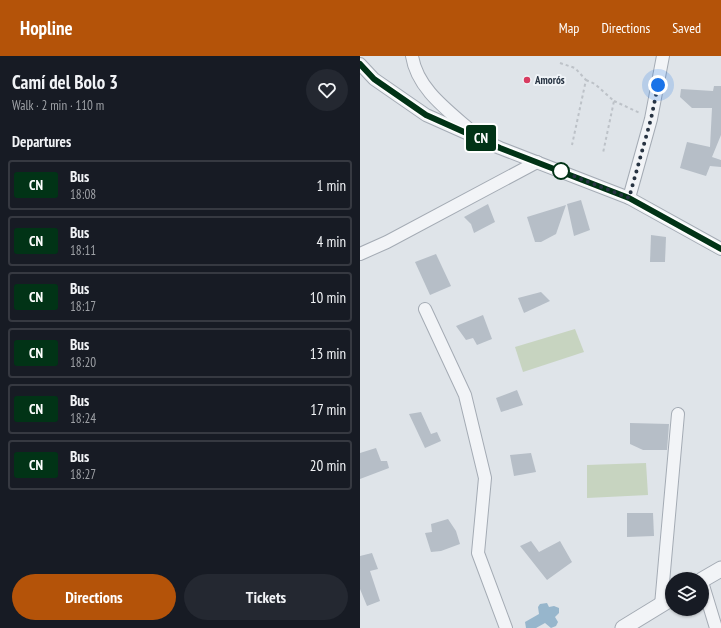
<!DOCTYPE html>
<html lang="en">
<head>
<meta charset="utf-8">
<style>
	:root { --surface:#171b24; --page:#242831; --text:#f1f3f6; --muted:#9ea1a6; --line:#363941; --accent:#b45309 }
	body { margin:0; font-family:"PT Sans Narrow",sans-serif; background:var(--page); color:var(--text); height:100vh; display:flex; flex-direction:column; font-size:15px; white-space:nowrap }
	* { box-sizing:border-box; margin:0 }
	p { font-size:13px; color:var(--muted) }
	.icon { flex:none; width:22px; height:22px; fill:none; stroke:currentColor; stroke-width:2; stroke-linecap:round; stroke-linejoin:round }
	.map { position:relative; flex:1; overflow:hidden }
	.panel { display:flex; flex-direction:column; background:var(--surface); width:360px }
	.panel>* { flex:none }
	.badge { padding:0 8px; border-radius:3px; font-size:14px; line-height:26px }
	.buttons { position:absolute; left:305px; top:516px; display:grid; gap:8px }
	.buttons a { display:grid; place-items:center; width:44px; height:44px; border-radius:50%; background:var(--surface); box-shadow:0 1px 3px #0004; font-size:20px }
	.you { position:absolute; width:20px; height:20px; margin:-10px; border:3px solid #fff; border-radius:50%; background:#1a73e8; box-shadow:0 0 0 6px #1a73e833 }
	.map>.badge { position:absolute; translate:-50% -50%; box-shadow:0 0 0 2px #fff }
	h2 { padding:0 12px; font-size:15px; line-height:36px }
	.round { display:grid; place-items:center; flex:none; width:42px; height:42px; border-radius:21px; background:var(--page) }
	.head { display:flex; align-items:center; justify-content:space-between; height:68px; padding:0 12px }
	h1 { font-size:19px; font-weight:600; line-height:30px }
	.primary-button { display:flex; gap:8px; margin-top:auto; padding:8px 12px }
	.primary-button a { flex:1; height:46px; border-radius:24px; background:var(--accent); color:#fff; font-size:16px; font-weight:600; line-height:46px; text-align:center }
	.primary-button a+a { background:var(--page); color:var(--text) }
	ul { padding:0; list-style:none }
	li { display:flex; align-items:center; gap:12px; height:50px; margin:0 8px 6px; padding:0 4px; border:2px solid var(--line); border-radius:4px }
	li div { flex:1 }
	li b { display:block; font-size:15px }
	li em { font-style:normal }
	li .badge { min-width:44px; font-weight:700; text-align:center }
	header { display:flex; align-items:center; gap:24px; box-sizing:border-box; height:56px; padding:0 20px; background:var(--accent); color:#fff }
	header strong { font-size:19px }
	nav { display:flex; gap:22px; margin-inline-start:auto; font-size:14px }
	main { display:flex; flex:1; min-height:0 }
	.map>svg:first-child { display:block }
	.green { fill:#c7d4c0 }
	.water { fill:#97b6cc }
	.building { fill:#b6bec7 }
	.lines { fill:none; stroke-linecap:round; stroke-linejoin:round }
	.minor-casing { stroke:#a4abb4; stroke-width:14 }
	.tertiary-casing { stroke:#a4abb4; stroke-width:17 }
	.path { stroke:#bdc2c8; stroke-width:2; stroke-dasharray:3 3; stroke-linecap:butt }
	.minor { stroke:#f2f4f7; stroke-width:12 }
	.tertiary { stroke:#f2f4f7; stroke-width:15 }
	.line-casing { stroke:#fff; stroke-width:9 }
	.line { stroke:#013316; stroke-width:6 }
	.walk { stroke:#273342; stroke-width:4; stroke-dasharray:0 7.2 }
	.poi-dot { fill:#d83b60; stroke:#eff3f7; stroke-width:1.5 }
	.stop-dot { fill:#fff; stroke:#013316; stroke-width:2 }
	.labels { text-anchor:middle; stroke-width:4; stroke-linejoin:round; paint-order:stroke }
	.poi-label { font-size:11px; font-weight:bold; fill:#273342; stroke:#eff3f7; text-anchor:start }
</style>
</head>
<body>
<header>
<strong>Hopline</strong>
<nav><a>Map</a><a>Directions</a><a>Saved</a></nav>
</header>
<main>
<section class="panel">
<div class="head"><div><h1>Camí del Bolo 3</h1><p>Walk · 2 min · 110 m</p></div><a class="round"><svg class="icon" aria-label="heart" viewBox="0 0 24 24"><path d="M12 20l-8-8c-3-5 5-10 8-4 3-6 11-1 8 4z"/></svg></a></div>
<h2>Departures</h2>
<ul>
<li><span class="badge" style="background:#013316;color:#fff">CN</span><div><b>Bus</b><p>18:08</p></div><em>1 min</em></li>
<li><span class="badge" style="background:#013316;color:#fff">CN</span><div><b>Bus</b><p>18:11</p></div><em>4 min</em></li>
<li><span class="badge" style="background:#013316;color:#fff">CN</span><div><b>Bus</b><p>18:17</p></div><em>10 min</em></li>
<li><span class="badge" style="background:#013316;color:#fff">CN</span><div><b>Bus</b><p>18:20</p></div><em>13 min</em></li>
<li><span class="badge" style="background:#013316;color:#fff">CN</span><div><b>Bus</b><p>18:24</p></div><em>17 min</em></li>
<li><span class="badge" style="background:#013316;color:#fff">CN</span><div><b>Bus</b><p>18:27</p></div><em>20 min</em></li>
</ul>
<div class="primary-button"><a>Directions</a><a>Tickets</a></div>
</section>
<div class="map">
<svg width="361" height="572" viewBox="0 0 361 572">
	<rect width="100%" height="100%" fill="#dfe4e9"/>
	<g class="green">
		<path d="M215,273L224,296L163,316L155,291Z"/>
		<path d="M286,407L288,439L227,442V409Z"/>
	</g>
	<path class="water" d="M187,547L189,551L194,550L199,552V557L195,561L198,566L196,570L191,572L185,567L176,572H166L165,566L179,558L178,551L180,548Z"/>
	<g class="building">
		<path d="M354,30H361V79L352,101L361,104V111L350,110L346,120L320,112L327,86L350,91L352,52H332L320,41L321,33L353,35Z"/>
		<path d="M221,144L230,174L214,180L207,148Z"/>
		<path d="M128,148L135,166L114,177L111,168L104,161Z"/>
		<path d="M206,149L196,178L181,186H175L167,161Z"/>
		<path d="M291,179L306,181L305,206H290Z"/>
		<path d="M76,198L91,230L70,239L55,206Z"/>
		<path d="M181,236L190,245L164,257L158,242Z"/>
		<path d="M123,259L132,283L117,289L113,282L106,284L96,270Z"/>
		<path d="M157,334L163,349L141,356L136,342Z"/>
		<path d="M61,356L71,378L77,376L81,385L65,392L49,358Z"/>
		<path d="M270,367L309,368L307,394H283L270,388Z"/>
		<path d="M16,392L21,405H27L29,412L0,423V397Z"/>
		<path d="M171,397L176,416L154,420L150,399Z"/>
		<path d="M267,457H293L294,480L267,481Z"/>
		<path d="M88,463L96,475L100,488L81,495L71,496L65,477L72,476L71,468Z"/>
		<path d="M171,485L179,496L200,485L212,506L187,524L160,490Z"/>
		<path d="M12,497L18,513L10,515L20,545L7,550L0,533V500Z"/>
	</g>
	<g class="lines">
		<g class="minor-casing">
			<g id="minor">
				<path d="M52,0C57,32 86,53 109,73"/>
				<path d="M0,8L14,23L66,59L140,92L269,142L361,193"/>
				<path d="M269,142L291,63L303,0"/>
				<path d="M0,198L27,186L177,106"/>
				<path d="M65,253L105,339L125,422L118,497L146,572"/>
				<path d="M342,526L356,572"/>
				<path d="M301,549L318,358"/>
			</g>
		</g>
		<g class="tertiary-casing">
			<g id="tertiary">
				<path d="M342,524L361,513"/>
				<path d="M263,572L312,542"/>
			</g>
		</g>
		<g class="path">
			<path d="M200,7L215,12L226,24L212,89"/>
			<path d="M226,24L235,28L254,45L243,97"/>
			<path d="M254,45L280,57"/>
		</g>
		<use href="#minor" class="minor"/>
		<use href="#tertiary" class="tertiary"/>
	</g>
	<g class="lines">
		<g class="line-casing">
			<path id="line" d="M0,8L14,23L66,59L140,92L269,142L361,193"/>
		</g>
		<use href="#line" class="line"/>
		<path class="walk" d="M201,115L269,142L291,63L298,29"/>
	</g>
	<circle class="poi-dot" cx="167" cy="24" r="4"/>
	<circle class="stop-dot" cx="201" cy="115" r="8"/>
	<g class="labels">
		<g class="poi-label">
			<text x="175" y="28">Amorós</text>
		</g>
	</g>
</svg>
<div class="buttons">
<a><svg class="icon" aria-label="layers" viewBox="0 0 24 24"><path d="M12 4l9 5-9 5-9-5zM3 14l9 5 9-5"/></svg></a>
</div>
<div class="you" style="left:298px;top:29px"></div>
<b class="badge" style="left:121px;top:82px;background:#013316;color:#fff">CN</b>
</div>
</main>
</body>
</html>
